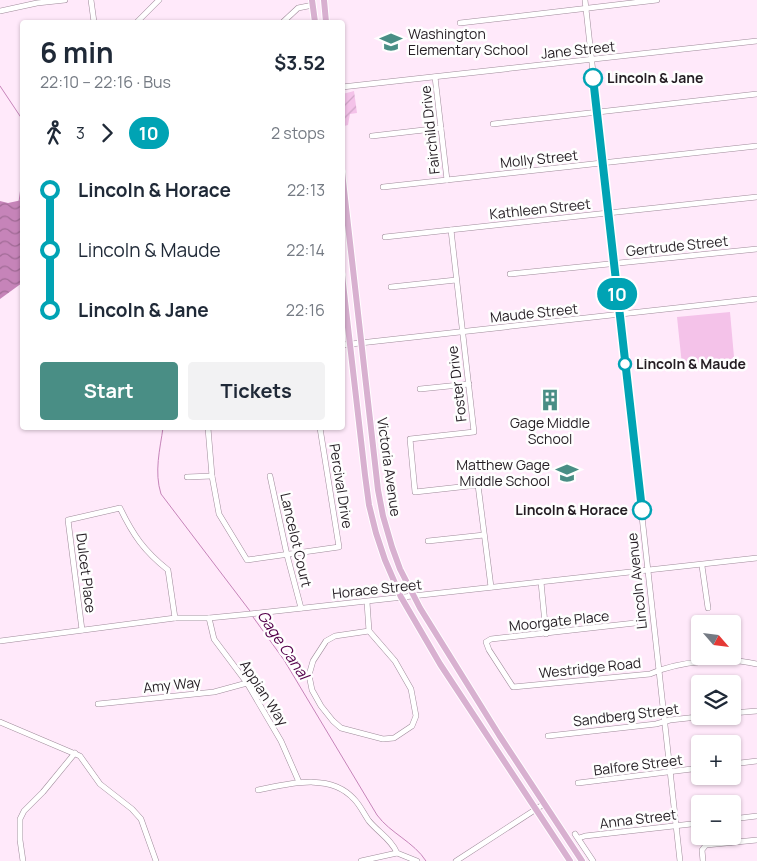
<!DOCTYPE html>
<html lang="en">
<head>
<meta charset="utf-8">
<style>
	:root { --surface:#fff; --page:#f2f2f3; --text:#1f2937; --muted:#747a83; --accent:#498e85 }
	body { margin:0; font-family:Manrope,sans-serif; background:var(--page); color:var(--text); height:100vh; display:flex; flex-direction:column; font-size:19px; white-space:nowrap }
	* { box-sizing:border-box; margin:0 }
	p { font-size:16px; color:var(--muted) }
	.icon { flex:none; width:28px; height:28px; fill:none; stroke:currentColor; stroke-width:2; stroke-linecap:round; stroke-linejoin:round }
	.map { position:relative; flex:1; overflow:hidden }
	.side { position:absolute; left:20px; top:20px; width:325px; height:410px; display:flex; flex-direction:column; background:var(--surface); border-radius:5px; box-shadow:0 1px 4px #0004 }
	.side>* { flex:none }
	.badge { padding:0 10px; border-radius:16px; font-size:18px; line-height:32px }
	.needle { width:32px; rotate:118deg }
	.buttons { position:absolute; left:691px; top:615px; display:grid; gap:10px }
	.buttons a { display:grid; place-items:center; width:50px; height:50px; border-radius:5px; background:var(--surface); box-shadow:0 1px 4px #0004; font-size:25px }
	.map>.badge { position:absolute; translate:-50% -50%; box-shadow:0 0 0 2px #fff }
	.legs { display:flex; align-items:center; gap:8px; height:55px; padding:0 20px; font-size:16px }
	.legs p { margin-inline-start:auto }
	.summary { display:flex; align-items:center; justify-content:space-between; height:85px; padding:0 20px }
	h1 { font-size:28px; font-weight:700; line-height:38px }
	.action { display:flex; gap:10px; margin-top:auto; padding:10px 20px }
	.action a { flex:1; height:58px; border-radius:5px; background:var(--accent); color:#fff; font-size:20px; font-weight:700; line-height:58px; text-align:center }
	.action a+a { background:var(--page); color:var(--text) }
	ul { padding:0 20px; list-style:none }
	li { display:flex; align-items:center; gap:18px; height:60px; font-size:19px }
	li i { display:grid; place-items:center; width:8px; height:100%; margin:0 6px; background:currentColor }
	li i::after { content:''; width:12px; height:12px; margin:-6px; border:4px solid; border-radius:50%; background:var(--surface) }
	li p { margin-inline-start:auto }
	li:first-child i { background:linear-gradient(#0000 50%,currentColor 0) }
	li:last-child i { background:linear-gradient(currentColor 50%,#0000 0) }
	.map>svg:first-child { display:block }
	.grass { fill:#f4c2e9 }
	.garden { fill:url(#garden-furrows) }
	.water { fill:url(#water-waves) }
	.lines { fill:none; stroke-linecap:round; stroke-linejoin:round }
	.stream { stroke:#c684b9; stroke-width:1 }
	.minor-casing { stroke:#9f8b9a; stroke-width:6 }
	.major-casing { stroke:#fff; stroke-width:8 }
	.minor { stroke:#fff; stroke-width:5 }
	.major { stroke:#d8b0d0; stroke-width:6 }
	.line-1-casing { stroke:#fff; stroke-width:11 }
	.line-1 { stroke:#00a3b4; stroke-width:8 }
	.stop-1-dot { fill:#fff; stroke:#00a3b4; stroke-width:2.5 }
	.labels { text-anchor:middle; stroke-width:5; stroke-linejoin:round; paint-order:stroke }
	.poi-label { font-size:14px; fill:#241d23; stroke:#fefefe; text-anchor:start }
	.street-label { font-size:14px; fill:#241d23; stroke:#fefefe }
	.stop-label { font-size:14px; font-weight:bold; fill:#241d23; stroke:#fefefe; text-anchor:start }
	.water-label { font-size:15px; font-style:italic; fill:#54004b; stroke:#fefefe }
</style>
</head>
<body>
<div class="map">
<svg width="757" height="861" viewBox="0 0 757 861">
	<defs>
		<pattern id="garden-furrows" width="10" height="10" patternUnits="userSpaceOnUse" patternTransform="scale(1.25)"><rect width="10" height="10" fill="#f4c2e9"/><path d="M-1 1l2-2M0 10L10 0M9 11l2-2" fill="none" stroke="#d1a6c8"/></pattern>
		<pattern id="water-waves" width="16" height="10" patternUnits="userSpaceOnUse" patternTransform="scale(1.25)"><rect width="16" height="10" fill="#c684b9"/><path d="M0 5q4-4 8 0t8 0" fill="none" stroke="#a16b96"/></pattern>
	</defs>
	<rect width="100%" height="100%" fill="#ffe9fa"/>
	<path class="grass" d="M730,312L734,357L731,360L682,365L677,317Z"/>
	<path class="garden" d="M354,91L357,113L350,114L348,125L344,126L343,94Z"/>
	<path class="water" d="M22,200V283L0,299V201L8,203Z"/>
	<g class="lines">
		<g class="stream">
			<path d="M0,86L22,119"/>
			<path d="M19,202L22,180"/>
			<path d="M163,428C160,449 154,472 161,494L250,611"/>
			<path d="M253,617L284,660L377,815C390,833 414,842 426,861"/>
		</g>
		<g class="minor-casing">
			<g id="minor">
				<path d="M91,0L94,22"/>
				<path d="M585,0L680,861"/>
				<path d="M0,11L37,3L65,0"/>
				<path d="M137,22L159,0"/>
				<path d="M283,22L298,8L313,5"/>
				<path d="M460,23L657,0"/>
				<path d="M435,77L447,180"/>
				<path d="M342,87L757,41"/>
				<path d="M493,124L757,94"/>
				<path d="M372,136L441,128"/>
				<path d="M383,187L757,146"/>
				<path d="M451,230L474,432L410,439L415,492L478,485L491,587"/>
				<path d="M385,237L757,197"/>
				<path d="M510,274L757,249"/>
				<path d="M391,287L456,280"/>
				<path d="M342,345L757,299"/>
				<path d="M420,389L469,384"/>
				<path d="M208,428L212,476L219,514L247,560L339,547L320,428"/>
				<path d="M270,476L287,555L301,608"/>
				<path d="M187,477L212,476"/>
				<path d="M428,541L484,535"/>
				<path d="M702,566L708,608"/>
				<path d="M541,582L546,634"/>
				<path d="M367,602L369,631"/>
				<path d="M209,618L214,639L247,683L281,741L299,782"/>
				<path d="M635,623L491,639L486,642L489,650L513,687L650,674C679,661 726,657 757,664"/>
				<path d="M82,630L68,520L120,508C133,535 144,551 168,570L175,618"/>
				<path d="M369,631L395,661L411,689L416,716L412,726L394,738L383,739L341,728L333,721L321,706L312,690L309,675L313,661L326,641L335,636Z"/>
				<path d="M0,641L175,618H209L250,614L757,558"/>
				<path d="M98,704L214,692L247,683"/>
				<path d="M732,713L757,711"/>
				<path d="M0,722L80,756L100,784L132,809L141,819L156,861"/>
				<path d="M548,736L656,724L670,720L707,716"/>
				<path d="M732,764L757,761"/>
				<path d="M578,783L700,768"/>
				<path d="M258,790C288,784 330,772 354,799C360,805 364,814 369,821C378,832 392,840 397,853"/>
				<path d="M732,819L757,816"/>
				<path d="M575,834L593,861"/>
				<path d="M579,838L585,836L700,823"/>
				<path d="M23,861L20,840V819L24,811L43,792L75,753"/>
				<path d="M361,861L397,853L417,861"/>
				<path d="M456,861L544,804"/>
				<path d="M703,861L702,850L706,845L757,840"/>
			</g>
		</g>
		<g class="major-casing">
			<g id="major">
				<path d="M312,0L315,22"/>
				<path d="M324,0L326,22"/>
				<path d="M342,172L378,490L383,516L392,547L400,569L420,608L499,735L582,861"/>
				<path d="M342,275L365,475L369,505L376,533L385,560L401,597L440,664L570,861"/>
			</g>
		</g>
		<use href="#minor" class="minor"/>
		<use href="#major" class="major"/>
	</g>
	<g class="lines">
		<g class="line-1-casing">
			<path id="line-1" d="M593,78L642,510"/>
		</g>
		<use href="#line-1" class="line-1"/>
	</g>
	<defs>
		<g id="school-bare" transform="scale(1.725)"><path d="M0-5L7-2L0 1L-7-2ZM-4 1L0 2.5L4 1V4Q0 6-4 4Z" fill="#498e85" stroke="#fefefe" stroke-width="2.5" paint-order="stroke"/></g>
		<g id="building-bare" transform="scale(1.725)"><path d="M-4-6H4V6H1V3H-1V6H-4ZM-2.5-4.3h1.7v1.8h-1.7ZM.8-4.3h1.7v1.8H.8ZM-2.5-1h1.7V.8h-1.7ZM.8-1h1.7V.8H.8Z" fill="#498e85" stroke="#fefefe" stroke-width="2.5" paint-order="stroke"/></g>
	</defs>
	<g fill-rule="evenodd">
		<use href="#school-bare" x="391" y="42"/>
		<use href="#building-bare" x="550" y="400"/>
		<use href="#school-bare" x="567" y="473"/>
	</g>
	<g class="stop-1-dot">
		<circle cx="593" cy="78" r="9"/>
		<circle cx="625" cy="364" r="6"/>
		<circle cx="642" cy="510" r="9"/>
	</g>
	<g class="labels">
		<g class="poi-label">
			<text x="408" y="39">Washington<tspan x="408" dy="16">Elementary School</tspan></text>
			<text x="550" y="428" text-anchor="middle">Gage Middle<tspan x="550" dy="16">School</tspan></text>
			<text x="550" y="470" text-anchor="end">Matthew Gage<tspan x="550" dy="16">Middle School</tspan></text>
		</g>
		<g class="street-label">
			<text transform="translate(578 50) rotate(-6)" y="5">Jane Street</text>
			<text transform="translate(430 130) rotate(-96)" y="5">Fairchild Drive</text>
			<text transform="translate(539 159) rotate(-6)" y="5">Molly Street</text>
			<text transform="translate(540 209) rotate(-6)" y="5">Kathleen Street</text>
			<text transform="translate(677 246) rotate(-6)" y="5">Gertrude Street</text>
			<text transform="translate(534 313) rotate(-6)" y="5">Maude Street</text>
			<text transform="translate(457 384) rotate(-97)" y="5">Foster Drive</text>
			<text transform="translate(389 467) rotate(82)" y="5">Victoria Avenue</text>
			<text transform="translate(341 486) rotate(81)" y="5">Percival Drive</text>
			<text transform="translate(296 540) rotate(77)" y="5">Lancelot Court</text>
			<text transform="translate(86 573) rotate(83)" y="5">Dulcet Place</text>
			<text transform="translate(637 581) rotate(-96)" y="5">Lincoln Avenue</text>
			<text transform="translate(377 589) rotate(-6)" y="5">Horace Street</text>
			<text transform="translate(559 621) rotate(-6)" y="5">Moorgate Place</text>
			<text transform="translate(590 668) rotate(-6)" y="5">Westridge Road</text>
			<text transform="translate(172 685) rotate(-6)" y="5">Amy Way</text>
			<text transform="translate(264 693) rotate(57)" y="5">Appian Way</text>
			<text transform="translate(626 715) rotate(-7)" y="5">Sandberg Street</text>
			<text transform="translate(638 765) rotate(-7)" y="5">Balfore Street</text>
			<text transform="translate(638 819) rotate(-7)" y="5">Anna Street</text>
		</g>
		<g class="stop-label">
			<text x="607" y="83">Lincoln &amp; Jane</text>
			<text x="636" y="369">Lincoln &amp; Maude</text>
			<text x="628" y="515" text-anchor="end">Lincoln &amp; Horace</text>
		</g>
		<g class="water-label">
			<text transform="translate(283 645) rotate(56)" y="5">Gage Canal</text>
		</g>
	</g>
</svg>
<div class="buttons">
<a><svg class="needle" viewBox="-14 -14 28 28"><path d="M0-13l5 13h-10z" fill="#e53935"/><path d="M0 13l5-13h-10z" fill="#747a83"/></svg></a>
<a><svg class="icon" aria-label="layers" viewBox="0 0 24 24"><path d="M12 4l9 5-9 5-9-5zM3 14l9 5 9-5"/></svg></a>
<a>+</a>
<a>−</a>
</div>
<b class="badge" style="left:617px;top:294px;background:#00a3b4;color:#fff">10</b>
<section class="side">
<div class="summary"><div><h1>6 min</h1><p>22:10 – 22:16 · Bus</p></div><b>$3.52</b></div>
<div class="legs"><svg class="icon" aria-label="walk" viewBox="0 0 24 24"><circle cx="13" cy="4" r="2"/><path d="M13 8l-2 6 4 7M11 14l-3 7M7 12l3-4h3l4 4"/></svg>3<svg class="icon" aria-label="forward" viewBox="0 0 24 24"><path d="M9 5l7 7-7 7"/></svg><b class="badge" style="background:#00a3b4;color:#fff">10</b><p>2 stops</p></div>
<ul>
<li><i style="color:#00a3b4"></i><b>Lincoln &amp; Horace</b><p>22:13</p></li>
<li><i style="color:#00a3b4"></i><span>Lincoln &amp; Maude</span><p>22:14</p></li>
<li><i style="color:#00a3b4"></i><b>Lincoln &amp; Jane</b><p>22:16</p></li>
</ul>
<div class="action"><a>Start</a><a>Tickets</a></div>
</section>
</div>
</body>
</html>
